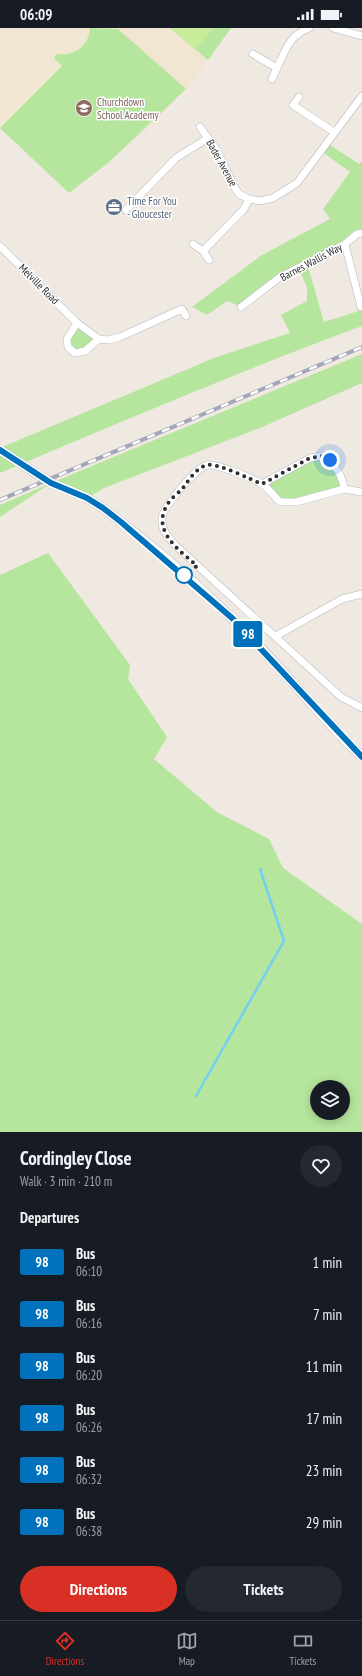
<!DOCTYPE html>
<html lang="en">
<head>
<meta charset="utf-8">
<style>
	:root { --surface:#171b24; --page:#242831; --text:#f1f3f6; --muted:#9ea1a6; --line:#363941; --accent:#d93025 }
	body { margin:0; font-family:"PT Sans Narrow",sans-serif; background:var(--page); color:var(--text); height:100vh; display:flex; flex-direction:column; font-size:15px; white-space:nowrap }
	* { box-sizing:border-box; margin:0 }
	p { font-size:13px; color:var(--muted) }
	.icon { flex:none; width:22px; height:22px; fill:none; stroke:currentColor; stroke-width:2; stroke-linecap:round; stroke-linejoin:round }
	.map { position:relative; height:1104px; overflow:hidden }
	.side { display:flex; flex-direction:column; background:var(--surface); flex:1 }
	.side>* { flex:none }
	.badge { padding:0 8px; border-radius:3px; font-size:14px; line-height:26px }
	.tools { position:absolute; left:310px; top:1052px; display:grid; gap:8px }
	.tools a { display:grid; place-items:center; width:40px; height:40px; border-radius:50%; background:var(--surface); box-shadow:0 2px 10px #0003; font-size:20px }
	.you { position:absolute; width:20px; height:20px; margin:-10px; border:3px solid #fff; border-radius:50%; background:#1a73e8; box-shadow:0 0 0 6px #1a73e833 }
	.map>.badge { position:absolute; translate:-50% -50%; box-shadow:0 0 0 2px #fff }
	h2 { padding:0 20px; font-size:15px; line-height:36px }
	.round { display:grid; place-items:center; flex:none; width:42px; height:42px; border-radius:21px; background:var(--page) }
	.summary { display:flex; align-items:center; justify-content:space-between; height:68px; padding:0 20px }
	h1 { font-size:19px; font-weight:700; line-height:30px }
	.button { display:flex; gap:8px; margin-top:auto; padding:8px 20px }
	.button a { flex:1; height:46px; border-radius:24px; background:var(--accent); color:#fff; font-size:16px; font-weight:700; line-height:46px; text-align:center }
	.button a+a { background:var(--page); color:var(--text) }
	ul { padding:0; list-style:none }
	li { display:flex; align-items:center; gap:12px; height:52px; padding:0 20px }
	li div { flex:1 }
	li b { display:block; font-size:15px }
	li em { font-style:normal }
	li .badge { min-width:44px; font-weight:700; text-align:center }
	.status { display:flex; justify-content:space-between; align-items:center; height:28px; padding:0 20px; background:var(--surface); direction:ltr }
	.status svg { height:11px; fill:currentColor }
	.tabs { display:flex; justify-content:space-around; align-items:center; height:56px; border-top:1px solid var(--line); background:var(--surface); font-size:11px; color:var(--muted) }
	.tabs a { display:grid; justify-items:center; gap:2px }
	.tabs .current { color:var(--accent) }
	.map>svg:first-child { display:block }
	.education { fill:#f0e6d1 }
	.green { fill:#b6e59e; fill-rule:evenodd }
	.pitch { fill:#c9ec9a }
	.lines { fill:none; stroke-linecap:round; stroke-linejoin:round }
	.stream { stroke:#75cff0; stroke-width:2.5 }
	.minor-casing { stroke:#b4b7c1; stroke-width:8 }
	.tertiary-casing { stroke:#b4b7c1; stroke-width:10 }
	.minor { stroke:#fff; stroke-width:7 }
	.tertiary { stroke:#fff; stroke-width:9 }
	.rail-casing { stroke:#a3a6b8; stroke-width:4 }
	.rail { stroke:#fff; stroke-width:2.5; stroke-dasharray:8; stroke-linecap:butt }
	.tertiary-bridge-casing { stroke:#b4b7c1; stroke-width:10; stroke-linecap:butt }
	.tertiary-bridge { stroke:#fff; stroke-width:9 }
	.line-casing { stroke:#fff; stroke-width:9 }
	.line { stroke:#0072bc; stroke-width:6 }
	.walk { stroke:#2e2e2e; stroke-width:4; stroke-dasharray:0 7.2 }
	.stop-dot { fill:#fff; stroke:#0072bc; stroke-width:2 }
	.labels { text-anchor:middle; stroke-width:3; stroke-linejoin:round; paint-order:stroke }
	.education-label { font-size:11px; fill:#785e54; stroke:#fff; text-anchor:start }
	.street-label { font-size:11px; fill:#2e2e2e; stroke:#fff }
	.service-label { font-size:11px; fill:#4e5e75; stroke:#fff; text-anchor:start }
</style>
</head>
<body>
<div class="status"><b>06:09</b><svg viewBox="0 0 49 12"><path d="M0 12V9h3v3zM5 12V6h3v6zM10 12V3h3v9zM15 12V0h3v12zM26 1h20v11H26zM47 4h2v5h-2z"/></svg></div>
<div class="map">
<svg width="362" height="1104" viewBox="0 0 362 1104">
	<rect width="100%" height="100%" fill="#efe9e1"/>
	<path class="education" d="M0,0H231L192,54L148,101L69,165L0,100Z"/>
	<g class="green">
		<path d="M90,0L118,1L186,61L108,135L69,165L0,100L62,38L54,30L57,26C74,29 89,18 90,0Z"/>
		<path d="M170,0H231L208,32Z"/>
		<path d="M327,115L359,136L362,133V205L307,235L324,294L362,282V298C240,343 120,394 0,445V420L214,330L290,305L281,287L307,273V259L298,239L241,279L227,273L207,287L192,279L262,227L330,191L323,181L350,144L321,123Z"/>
		<path d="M77,295L99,311L75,325L68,319L71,302Z"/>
		<path d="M362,326V355L260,400L104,460L87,470L51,455L0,489V477L51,455Z"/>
		<path d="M310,430L330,432L344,461L280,474L262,457Z"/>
		<path d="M48,525L130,637L128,651L167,709L154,731L217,784L269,811L283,840L362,896V1104H0V547ZM317,1059H343V1085H317Z"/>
	</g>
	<path class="pitch" d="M171,0H214L195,21Z"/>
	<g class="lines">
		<path class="stream" d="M196,1068L284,913L260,841"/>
		<g class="minor-casing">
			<g id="minor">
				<path d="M333,0L362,8"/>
				<path d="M253,26L277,40C286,21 289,8 309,0"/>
				<path d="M272,51L277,40"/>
				<path d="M299,69L293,77L334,104"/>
				<path d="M200,99L218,124L233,157L239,166L249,171L260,173L273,170L297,155L362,68"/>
				<path d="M126,182L176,130L208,110"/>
				<path d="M193,216L203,223L244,181L249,171"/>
				<path d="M345,216L361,279"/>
				<path d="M0,218L77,295L99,311L109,312L120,309L182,281L186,288"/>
				<path d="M203,223L209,232"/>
				<path d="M241,279L280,249L345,216L357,206L362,205"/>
				<path d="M77,295L67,311L68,319L75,325L85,323L99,311"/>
				<path d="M262,456L310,430L322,428C334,434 343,448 344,461"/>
				<path d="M362,464L344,461L296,474H280C274,468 268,460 262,456C254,451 215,435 207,437C196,440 163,479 162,490C161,502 168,509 175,517L341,669L362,680"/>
				<path d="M276,608L342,571L362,566"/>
			</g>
		</g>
		<g class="tertiary-casing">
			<path id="tertiary" d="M51,455L87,470L103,480C157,521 210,566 257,616C293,653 325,694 362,729"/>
		</g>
		<use href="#minor" class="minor"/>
		<use href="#tertiary" class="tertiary"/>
		<g class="rail-casing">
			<path id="rail" d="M0,472L362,319"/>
		</g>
		<use href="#rail" class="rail"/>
		<g class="tertiary-bridge-casing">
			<path id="tertiary-bridge" d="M3,424L51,455"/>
		</g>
		<use href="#tertiary-bridge" class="tertiary-bridge"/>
	</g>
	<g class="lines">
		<g class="line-casing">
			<path id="line" d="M0,422L51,455L87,470L103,480L121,494L232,590L362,729"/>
		</g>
		<use href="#line" class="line"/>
		<path class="walk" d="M184,547L197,538C181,523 154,506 165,481C168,473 177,466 183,460C189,452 197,439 207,437C219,435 251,452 262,456L310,430L322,428L330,432"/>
	</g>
	<defs>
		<g id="school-disc" transform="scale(0.9)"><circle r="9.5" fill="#8d6e63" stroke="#fff"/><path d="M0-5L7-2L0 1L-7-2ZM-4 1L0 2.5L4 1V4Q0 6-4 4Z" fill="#fff"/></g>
		<g id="office-disc" transform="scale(0.9)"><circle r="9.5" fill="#5c6f8a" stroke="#fff"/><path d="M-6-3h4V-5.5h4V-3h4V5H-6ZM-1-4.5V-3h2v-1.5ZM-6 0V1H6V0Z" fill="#fff"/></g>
	</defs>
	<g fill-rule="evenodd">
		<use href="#school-disc" x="84" y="80"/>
		<use href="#office-disc" x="114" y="179"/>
	</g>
	<circle class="stop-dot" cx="184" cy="547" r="8"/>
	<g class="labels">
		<g class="education-label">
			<text x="97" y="78">Churchdown<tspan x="97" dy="13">School Academy</tspan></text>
		</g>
		<g class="street-label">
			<text transform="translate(222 135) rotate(61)" y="4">Bader Avenue</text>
			<text transform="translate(311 234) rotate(-28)" y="4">Barnes Wallis Way</text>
			<text transform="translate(39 256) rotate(45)" y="4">Melville Road</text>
		</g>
		<g class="service-label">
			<text x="127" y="177">Time For You<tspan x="127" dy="13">- Gloucester</tspan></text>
		</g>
	</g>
</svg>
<div class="tools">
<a><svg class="icon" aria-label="layers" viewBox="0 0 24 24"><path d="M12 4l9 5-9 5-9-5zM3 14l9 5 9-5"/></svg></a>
</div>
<div class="you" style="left:330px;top:432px"></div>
<b class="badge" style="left:248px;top:606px;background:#0072bc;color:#fff">98</b>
</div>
<section class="side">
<div class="summary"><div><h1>Cordingley Close</h1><p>Walk · 3 min · 210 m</p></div><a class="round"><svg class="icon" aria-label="heart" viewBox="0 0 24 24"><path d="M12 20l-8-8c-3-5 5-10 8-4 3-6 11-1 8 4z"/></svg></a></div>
<h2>Departures</h2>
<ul>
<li><span class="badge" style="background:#0072bc;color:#fff">98</span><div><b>Bus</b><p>06:10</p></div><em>1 min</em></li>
<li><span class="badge" style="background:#0072bc;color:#fff">98</span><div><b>Bus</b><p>06:16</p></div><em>7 min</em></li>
<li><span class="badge" style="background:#0072bc;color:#fff">98</span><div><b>Bus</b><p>06:20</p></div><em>11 min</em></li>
<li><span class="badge" style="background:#0072bc;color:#fff">98</span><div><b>Bus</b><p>06:26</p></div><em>17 min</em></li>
<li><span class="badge" style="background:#0072bc;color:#fff">98</span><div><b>Bus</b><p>06:32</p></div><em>23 min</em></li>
<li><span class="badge" style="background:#0072bc;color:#fff">98</span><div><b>Bus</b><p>06:38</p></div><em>29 min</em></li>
</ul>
<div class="button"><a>Directions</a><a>Tickets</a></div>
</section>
<nav class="tabs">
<a class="current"><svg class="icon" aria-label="directions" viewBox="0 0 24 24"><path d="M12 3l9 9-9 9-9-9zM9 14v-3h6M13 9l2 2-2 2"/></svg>Directions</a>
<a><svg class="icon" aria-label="map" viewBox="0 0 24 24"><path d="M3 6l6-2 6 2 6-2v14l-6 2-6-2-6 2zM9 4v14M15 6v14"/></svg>Map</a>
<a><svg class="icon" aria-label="tickets" viewBox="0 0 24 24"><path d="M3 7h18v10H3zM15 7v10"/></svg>Tickets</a>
</nav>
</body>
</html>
